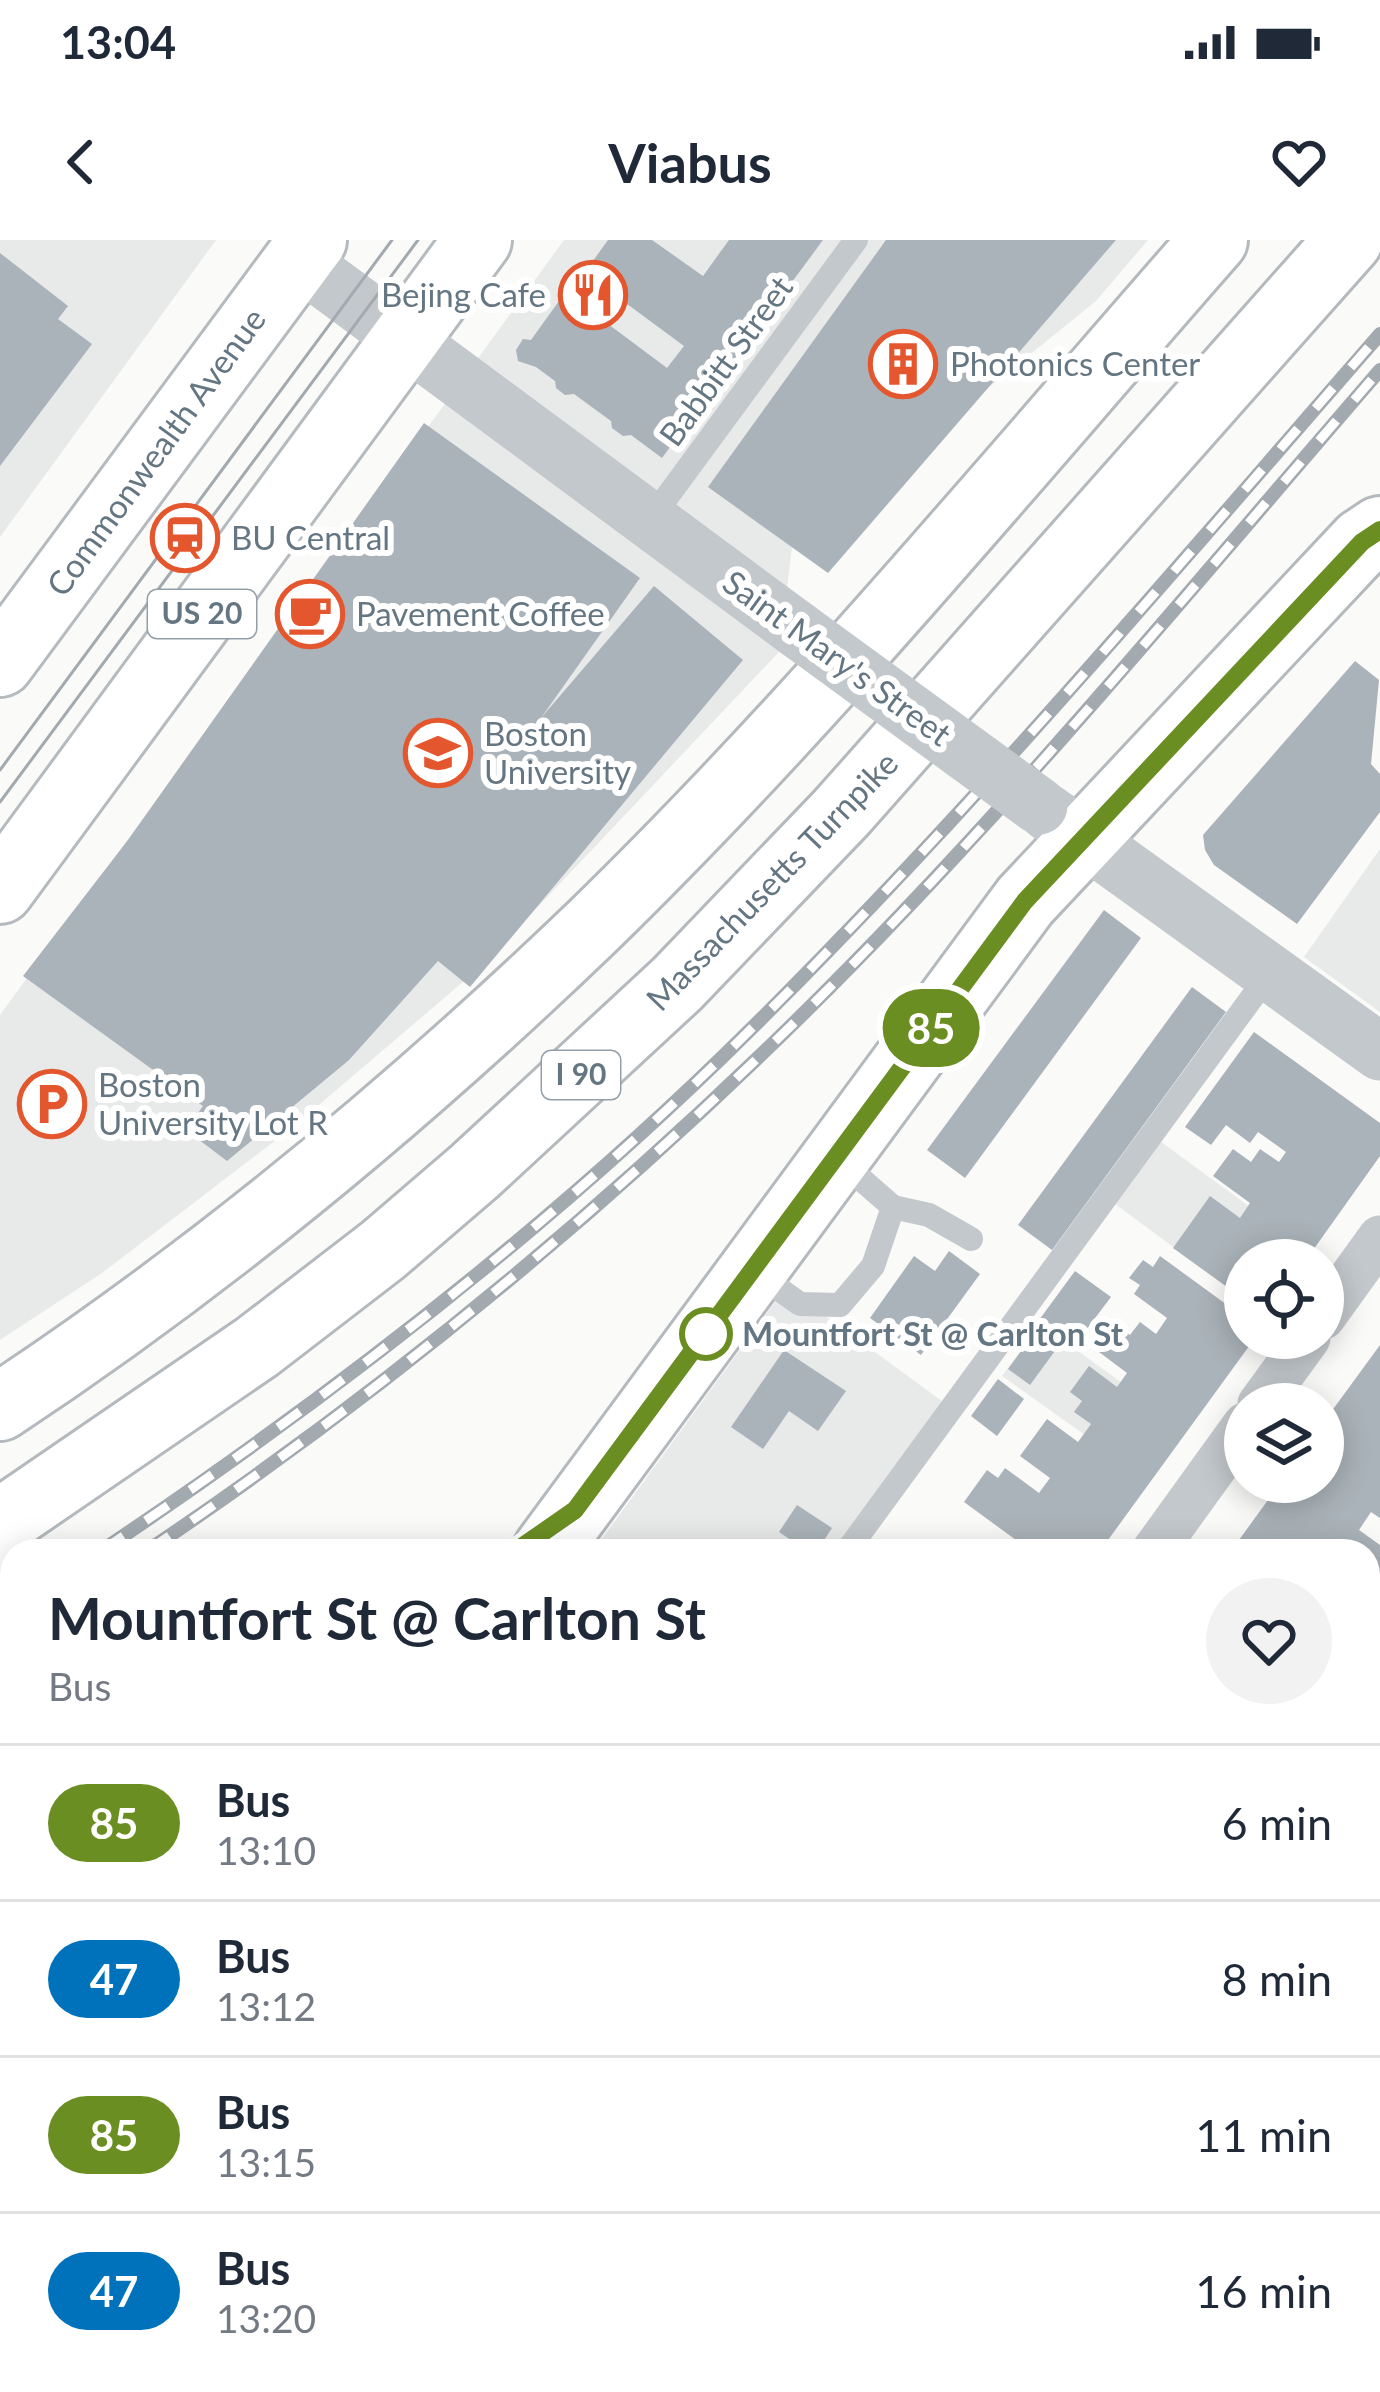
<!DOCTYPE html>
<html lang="en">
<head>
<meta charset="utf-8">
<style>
	:root { --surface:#fff; --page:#f2f2f3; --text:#1f2937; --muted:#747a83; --line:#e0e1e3 }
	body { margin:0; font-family:Lato,sans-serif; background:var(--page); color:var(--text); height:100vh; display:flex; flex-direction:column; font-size:45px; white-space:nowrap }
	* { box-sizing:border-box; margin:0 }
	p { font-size:39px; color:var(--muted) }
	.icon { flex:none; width:66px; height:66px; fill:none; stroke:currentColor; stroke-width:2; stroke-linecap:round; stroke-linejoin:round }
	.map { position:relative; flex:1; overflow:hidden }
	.sheet { position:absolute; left:0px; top:1299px; width:1380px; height:855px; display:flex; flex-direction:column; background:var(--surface); border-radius:36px 36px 0 0; box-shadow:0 6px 30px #0003 }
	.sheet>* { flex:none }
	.badge { padding:0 24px; border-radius:39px; font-size:42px; line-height:78px }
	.buttons { position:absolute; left:1224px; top:999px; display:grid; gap:24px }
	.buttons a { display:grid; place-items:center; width:120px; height:120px; border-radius:50%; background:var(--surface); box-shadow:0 6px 30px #0003; font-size:60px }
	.map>.badge { position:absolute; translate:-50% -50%; box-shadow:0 0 0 6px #fff }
	.round { display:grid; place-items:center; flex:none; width:126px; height:126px; border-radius:63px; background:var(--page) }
	.summary { display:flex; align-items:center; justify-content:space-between; height:204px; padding:0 48px }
	h1 { font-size:57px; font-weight:700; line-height:90px }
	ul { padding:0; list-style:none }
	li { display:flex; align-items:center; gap:36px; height:156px; padding:0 48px; border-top:3px solid var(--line) }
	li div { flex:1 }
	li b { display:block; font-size:45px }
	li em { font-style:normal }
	li .badge { min-width:132px; font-weight:700; text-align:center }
	.status { display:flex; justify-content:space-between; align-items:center; height:84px; padding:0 60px; background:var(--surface); direction:ltr }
	.status svg { height:33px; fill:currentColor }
	header { display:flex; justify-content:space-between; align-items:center; height:156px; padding:0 48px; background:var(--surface); font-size:54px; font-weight:700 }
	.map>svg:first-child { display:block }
	.built { fill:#e8e9e9 }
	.building { fill:#aab3b9; fill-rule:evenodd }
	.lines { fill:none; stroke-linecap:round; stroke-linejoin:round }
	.secondary-casing { stroke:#b3babf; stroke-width:72 }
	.primary-casing { stroke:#b5babe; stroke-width:72 }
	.trunk-casing { stroke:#b4b9bd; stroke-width:72 }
	.motorway-casing { stroke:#b4b9bd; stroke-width:72 }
	.service { stroke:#c3c8cc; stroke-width:24 }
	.minor { stroke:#c3c8cc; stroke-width:45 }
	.tertiary { stroke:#c3c8cc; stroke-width:57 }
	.secondary { stroke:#fff; stroke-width:66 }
	.primary { stroke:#fff; stroke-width:66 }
	.trunk { stroke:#fff; stroke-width:66 }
	.motorway { stroke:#fff; stroke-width:66 }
	.tram { stroke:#a2aab0; stroke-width:3 }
	.rail-casing { stroke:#a2aab0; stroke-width:14 }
	.rail { stroke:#fff; stroke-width:9; stroke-dasharray:27; stroke-linecap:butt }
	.tertiary-bridge { stroke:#c3c8cc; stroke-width:57 }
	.line-casing { stroke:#fff; stroke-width:27 }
	.line { stroke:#6b8e23; stroke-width:18 }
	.stop-dot { fill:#fff; stroke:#6b8e23; stroke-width:6 }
	.labels { text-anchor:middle; stroke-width:12; stroke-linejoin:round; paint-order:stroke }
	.shield { fill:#fff; stroke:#939fa8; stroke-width:3 }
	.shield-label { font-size:30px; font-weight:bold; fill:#657683 }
	.poi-label { font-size:33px; fill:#657683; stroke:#fff; text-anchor:start }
	.street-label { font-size:33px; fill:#657683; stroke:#fff }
	.stop-label { font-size:33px; font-weight:bold; fill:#657683; stroke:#fff; text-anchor:start }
</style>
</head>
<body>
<div class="status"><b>13:04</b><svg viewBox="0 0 49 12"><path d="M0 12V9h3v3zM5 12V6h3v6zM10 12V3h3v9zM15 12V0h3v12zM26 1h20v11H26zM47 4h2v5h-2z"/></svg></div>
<header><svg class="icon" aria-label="back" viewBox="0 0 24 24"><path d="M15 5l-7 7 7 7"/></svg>Viabus<svg class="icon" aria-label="heart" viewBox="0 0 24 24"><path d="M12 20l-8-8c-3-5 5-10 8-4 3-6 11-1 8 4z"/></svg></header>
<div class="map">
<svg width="1380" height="2152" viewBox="0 0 1380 2152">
	<rect width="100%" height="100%" fill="#fafaf8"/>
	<g class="built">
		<path d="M0,0H216L0,297Z"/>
		<path d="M564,0H1148L1096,61L792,307L779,412L484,724L293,887L102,1033L0,1100V775Z"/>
		<path d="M1380,609V772L1304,717Z"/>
		<path d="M1149,893L1314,1014L1310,1020H1245V1060L1103,955Z"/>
		<path d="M786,1047L946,1164L835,1311H593Z"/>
		<path d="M1041,1084L1184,1188L1147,1239L1002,1136Z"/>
		<path d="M12,2073V2142H400L393,2152H0V2090Z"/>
		<path d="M850,2142H1131L1124,2152H850Z"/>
	</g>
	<g class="building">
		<path d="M608,0H652L703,36L729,0H823L662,218L631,195L623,196L612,188L611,181L574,154L565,155L556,148L555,141L536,127L518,121L516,110L523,99L531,100L559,61L558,53L565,43L575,44V33L581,25H590ZM607,57L619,66L623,61L684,106L667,128L608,84L614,75L601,66Z"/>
		<path d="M886,0H1116L828,333L708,247Z"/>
		<path d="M0,13L68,66L58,79L92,104L0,226Z"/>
		<path d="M424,183L640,338L541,478L654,346L743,420L470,747L438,721L349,820L227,921L186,890L203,866L23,736L128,600Z"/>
		<path d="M1355,421L1379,440L1371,524L1380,534V572L1297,684L1214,625L1205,610L1203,595Z"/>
		<path d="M1104,670L1141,698L965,938L927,910Z"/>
		<path d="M1192,747L1226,772L1052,1010L1018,985Z"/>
		<path d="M1254,792L1380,883V916L1306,1020H1245V1060L1173,1008L1210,956L1240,978L1250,963L1213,936L1233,909L1251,922L1260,909L1279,922L1286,912L1258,892L1250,903L1226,885L1211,905L1185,887Z"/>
		<path d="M949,1011L980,1034L921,1115L870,1078L914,1016L935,1031Z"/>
		<path d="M1160,1016L1245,1078V1098H1255L1100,1311H1031L964,1262L987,1230L998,1238L1005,1228L1039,1253L1050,1238L1020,1216L1047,1179L1078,1202L1091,1184L1074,1172L1082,1161L1070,1152L1089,1126L1117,1147L1127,1133L1099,1112L1117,1087L1130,1095L1140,1082L1156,1094L1167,1078L1134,1054L1140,1045L1129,1038L1143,1020L1153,1027Z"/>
		<path d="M1075,1031L1111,1057L1074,1106L1039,1080Z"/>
		<path d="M1038,1088L1060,1104L1030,1145L1008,1129Z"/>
		<path d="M1380,1105V1278L1371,1272L1359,1290L1380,1305V1335L1376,1342L1368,1336V1311H1231L1281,1242H1323V1183Z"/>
		<path d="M784,1110L846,1151L818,1191L789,1171L763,1209L731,1187Z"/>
		<path d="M998,1139L1024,1159L997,1196L971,1176Z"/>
		<path d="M797,1265L832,1288L817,1311H807L779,1292Z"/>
		<path d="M1368,1675L1380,1683V1732L1368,1751Z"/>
		<path d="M164,2142H263L259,2148L265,2152H168L161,2146Z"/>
		<path d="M645,2142H783L797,2152H659Z"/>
		<path d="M884,2142H950L943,2152H899Z"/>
		<path d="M1278,2142H1367L1380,2152H1273Z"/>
	</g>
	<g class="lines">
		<g class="secondary-casing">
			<path id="secondary" d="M1368,2059L1380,2066"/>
		</g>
		<g class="primary-casing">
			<g id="primary">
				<path d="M0,423L313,0"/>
				<path d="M0,650L478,0"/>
			</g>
		</g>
		<g class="trunk-casing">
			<g id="trunk">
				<path d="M546,1311L1025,661L1362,302L1380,290"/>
				<path d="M0,1326L12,1331"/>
				<path d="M0,1648L12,1642"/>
			</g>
		</g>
		<g class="motorway-casing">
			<g id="motorway">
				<path d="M0,1167C212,1027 409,863 592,687C813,472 1011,231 1214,0"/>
				<path d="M0,1283L257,1107L383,1010L475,931L677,744L841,573L1349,0"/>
			</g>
		</g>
		<g class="service">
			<path d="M650,280L856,0"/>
			<path d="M838,919L893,967L929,975L971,999"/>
			<path d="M755,1032L800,1064L840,1065L873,1026L893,967"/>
			<path d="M847,1311L1270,733"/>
			<path d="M1368,1440L1380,1424"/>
			<path d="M846,2152L853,2142"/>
		</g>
		<g class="minor">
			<path d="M1323,1077L1380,998"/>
			<path d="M1260,1164L1308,1098"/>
			<path d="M1154,1311L1245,1185"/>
			<path d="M1368,1872L1380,1856"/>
			<path d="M0,2034L12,2018"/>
			<path d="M518,2142L532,2152"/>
			<path d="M1169,2152L1176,2142"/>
		</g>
		<g class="tertiary">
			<path d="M298,20L798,390"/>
			<path d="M1047,572L1380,812"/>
		</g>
		<use href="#secondary" class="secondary"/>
		<use href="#primary" class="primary"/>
		<use href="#trunk" class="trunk"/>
		<use href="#motorway" class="motorway"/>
		<g class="tram">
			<path d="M0,530L392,0"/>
			<path d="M0,562L418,0"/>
		</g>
		<g class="rail-casing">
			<g id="rail">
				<path d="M101,1311C332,1156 555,984 752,788C974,568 1175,329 1380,94"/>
				<path d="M147,1311C367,1163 575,994 766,810C986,599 1181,360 1380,130"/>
				<path d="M0,1374L12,1367"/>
				<path d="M0,1405L12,1397"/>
			</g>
		</g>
		<use href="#rail" class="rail"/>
		<path class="tertiary-bridge" d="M798,390L1039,566"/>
	</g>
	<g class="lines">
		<g class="line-casing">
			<path id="line" d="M516,1311L575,1270L1025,661L1362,302L1380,290"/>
		</g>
		<use href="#line" class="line"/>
	</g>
	<defs>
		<g id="restaurant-ring" transform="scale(3.45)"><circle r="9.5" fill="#fff" stroke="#e4572e" stroke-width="1.5"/><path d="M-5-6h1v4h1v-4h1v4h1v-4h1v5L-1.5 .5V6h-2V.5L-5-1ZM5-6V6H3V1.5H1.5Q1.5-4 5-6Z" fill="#e4572e"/></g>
		<g id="building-ring" transform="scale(3.45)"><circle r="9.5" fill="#fff" stroke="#e4572e" stroke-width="1.5"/><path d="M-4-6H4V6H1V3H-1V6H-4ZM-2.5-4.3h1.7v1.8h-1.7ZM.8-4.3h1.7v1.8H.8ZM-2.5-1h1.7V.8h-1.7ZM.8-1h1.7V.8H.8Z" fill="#e4572e"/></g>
		<g id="station-ring" transform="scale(3.45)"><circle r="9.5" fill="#fff" stroke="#e4572e" stroke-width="1.5"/><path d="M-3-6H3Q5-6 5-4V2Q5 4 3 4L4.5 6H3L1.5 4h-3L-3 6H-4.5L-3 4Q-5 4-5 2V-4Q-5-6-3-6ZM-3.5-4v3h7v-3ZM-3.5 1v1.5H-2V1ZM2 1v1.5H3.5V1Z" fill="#e4572e"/></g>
		<g id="cafe-ring" transform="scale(3.45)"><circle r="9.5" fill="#fff" stroke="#e4572e" stroke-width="1.5"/><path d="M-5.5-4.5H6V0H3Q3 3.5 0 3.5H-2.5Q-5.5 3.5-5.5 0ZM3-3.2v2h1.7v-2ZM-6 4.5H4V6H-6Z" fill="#e4572e"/></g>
		<g id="university-ring" transform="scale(3.45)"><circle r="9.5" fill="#fff" stroke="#e4572e" stroke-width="1.5"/><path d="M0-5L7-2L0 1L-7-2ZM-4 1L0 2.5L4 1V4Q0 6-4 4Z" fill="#e4572e"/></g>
		<g id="parking-ring" transform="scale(3.45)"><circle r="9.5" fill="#fff" stroke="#e4572e" stroke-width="1.5"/><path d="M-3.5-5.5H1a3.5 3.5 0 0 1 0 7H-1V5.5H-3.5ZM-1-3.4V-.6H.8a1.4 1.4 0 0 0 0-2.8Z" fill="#e4572e"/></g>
	</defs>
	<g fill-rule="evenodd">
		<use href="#restaurant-ring" x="593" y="55"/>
		<use href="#building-ring" x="903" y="124"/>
		<use href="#station-ring" x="185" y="298"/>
		<use href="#cafe-ring" x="310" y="374"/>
		<use href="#university-ring" x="438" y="513"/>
		<use href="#parking-ring" x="52" y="864"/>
	</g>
	<circle class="stop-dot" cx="706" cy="1094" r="24"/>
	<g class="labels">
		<g class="shield">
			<rect x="148" y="350" width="108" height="48" rx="9"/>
			<rect x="542" y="811" width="78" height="48" rx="9"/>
		</g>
		<g class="shield-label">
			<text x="202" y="384">US 20</text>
			<text x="581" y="845">I 90</text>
		</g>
		<g class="poi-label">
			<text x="546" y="67" text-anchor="end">Bejing Cafe</text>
			<text x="950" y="136">Photonics Center</text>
			<text x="231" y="310">BU Central</text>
			<text x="356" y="386">Pavement Coffee</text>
			<text x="484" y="506">Boston<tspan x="484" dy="38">University</tspan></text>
			<text x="98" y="857">Boston<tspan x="98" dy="38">University Lot R</tspan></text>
		</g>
		<g class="street-label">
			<text transform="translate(726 121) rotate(-54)" y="12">Babbitt Street</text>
			<text transform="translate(156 212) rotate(-54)" y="12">Commonwealth Avenue</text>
			<text transform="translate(837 418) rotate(36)" y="12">Saint Mary's Street</text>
			<text transform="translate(772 641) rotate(-46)" y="12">Massachusetts Turnpike</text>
		</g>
		<g class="stop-label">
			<text x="742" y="1106">Mountfort St @ Carlton St</text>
		</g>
	</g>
</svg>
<div class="buttons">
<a><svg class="icon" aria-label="locate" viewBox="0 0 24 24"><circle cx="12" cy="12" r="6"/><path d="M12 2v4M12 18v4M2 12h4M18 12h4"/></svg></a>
<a><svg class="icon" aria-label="layers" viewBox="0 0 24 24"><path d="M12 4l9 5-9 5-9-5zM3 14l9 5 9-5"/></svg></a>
</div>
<b class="badge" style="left:931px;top:788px;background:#6b8e23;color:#fff">85</b>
<section class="sheet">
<div class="summary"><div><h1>Mountfort St @ Carlton St</h1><p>Bus</p></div><a class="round"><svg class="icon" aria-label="heart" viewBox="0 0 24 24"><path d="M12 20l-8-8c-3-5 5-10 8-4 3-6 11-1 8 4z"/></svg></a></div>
<ul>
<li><span class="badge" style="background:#6b8e23;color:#fff">85</span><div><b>Bus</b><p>13:10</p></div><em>6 min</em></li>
<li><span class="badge" style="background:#0072bc;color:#fff">47</span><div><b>Bus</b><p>13:12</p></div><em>8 min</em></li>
<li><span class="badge" style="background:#6b8e23;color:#fff">85</span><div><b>Bus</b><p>13:15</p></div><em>11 min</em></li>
<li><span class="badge" style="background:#0072bc;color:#fff">47</span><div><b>Bus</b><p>13:20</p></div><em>16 min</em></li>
</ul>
</section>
</div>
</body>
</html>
